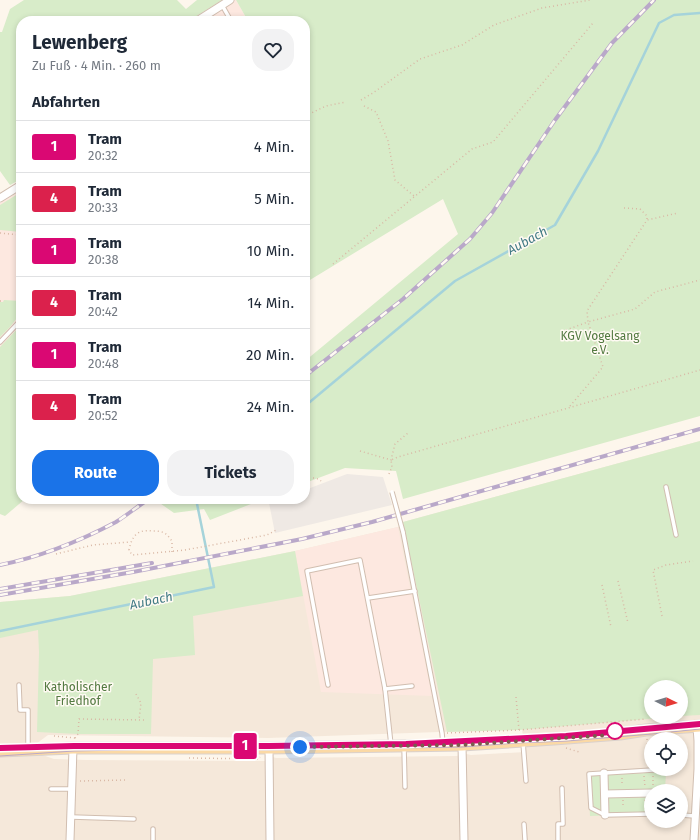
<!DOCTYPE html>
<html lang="de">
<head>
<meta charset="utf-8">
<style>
	:root { --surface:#fff; --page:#f2f2f3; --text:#1f2937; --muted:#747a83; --line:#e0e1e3; --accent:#1a73e8 }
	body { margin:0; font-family:"Fira Sans",sans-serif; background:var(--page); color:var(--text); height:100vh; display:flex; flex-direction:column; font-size:15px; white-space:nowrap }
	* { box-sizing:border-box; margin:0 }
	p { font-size:13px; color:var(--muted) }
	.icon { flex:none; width:22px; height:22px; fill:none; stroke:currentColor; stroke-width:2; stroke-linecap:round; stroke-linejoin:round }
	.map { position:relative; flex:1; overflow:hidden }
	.side { position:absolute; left:16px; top:16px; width:294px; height:488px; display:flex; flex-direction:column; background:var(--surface); border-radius:16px; box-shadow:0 2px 6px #0003 }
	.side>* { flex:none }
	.badge { padding:0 8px; border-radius:3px; font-size:14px; line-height:26px }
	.needle { width:26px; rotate:95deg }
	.fabs { position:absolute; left:644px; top:680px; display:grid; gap:8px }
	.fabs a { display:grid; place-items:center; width:44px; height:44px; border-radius:50%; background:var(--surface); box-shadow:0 2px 6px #0003; font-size:20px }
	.you { position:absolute; width:20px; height:20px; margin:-10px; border:3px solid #fff; border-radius:50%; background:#1a73e8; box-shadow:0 0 0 6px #1a73e833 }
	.map>.badge { position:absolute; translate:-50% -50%; box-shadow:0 0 0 2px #fff }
	h2 { padding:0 16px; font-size:15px; line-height:36px }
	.round { display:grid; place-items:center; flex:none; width:42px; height:42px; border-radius:16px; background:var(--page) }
	.summary { display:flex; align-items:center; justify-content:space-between; height:68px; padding:0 16px }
	h1 { font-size:19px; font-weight:700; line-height:30px }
	.cta { display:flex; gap:8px; margin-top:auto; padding:8px 16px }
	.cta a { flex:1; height:46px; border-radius:16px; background:var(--accent); color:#fff; font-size:16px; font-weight:700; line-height:46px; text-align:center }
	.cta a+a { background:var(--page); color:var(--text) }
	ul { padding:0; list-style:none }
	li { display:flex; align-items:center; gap:12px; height:52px; padding:0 16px; border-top:1px solid var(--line) }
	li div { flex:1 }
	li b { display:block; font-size:15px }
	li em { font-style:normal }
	li .badge { min-width:44px; font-weight:700; text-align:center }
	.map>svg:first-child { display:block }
	.residential { fill:#f5e8da; fill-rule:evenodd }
	.commercial { fill:#fde8e0 }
	.industrial { fill:#efe9e4 }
	.green { fill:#d8ecc9 }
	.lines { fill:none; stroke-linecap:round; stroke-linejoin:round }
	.stream { stroke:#a5d3da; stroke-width:2.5 }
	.lane-casing { stroke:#d1beb0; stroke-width:5.5 }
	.street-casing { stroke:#d1beb0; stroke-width:9 }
	.primary-casing { stroke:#dad1cd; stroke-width:13 }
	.path { stroke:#d9b8a5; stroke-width:1.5; stroke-dasharray:1 3; stroke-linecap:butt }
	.lane { stroke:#fff; stroke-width:3.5 }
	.street { stroke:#fff; stroke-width:7 }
	.primary { stroke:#fbd9a5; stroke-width:11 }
	.tram { stroke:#b9a8c9; stroke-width:1 }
	.rail-casing { stroke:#b9a8c9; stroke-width:4 }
	.rail { stroke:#fffaf3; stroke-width:2.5; stroke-dasharray:8; stroke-linecap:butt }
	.lane-bridge-casing { stroke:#d1beb0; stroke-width:5.5; stroke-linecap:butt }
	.lane-bridge { stroke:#fff; stroke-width:3.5 }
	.line-casing { stroke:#fff; stroke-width:9 }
	.line { stroke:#da0873; stroke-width:6 }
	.walk { stroke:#7a5c4d; stroke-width:4; stroke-dasharray:0 7.2 }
	.stop-dot { fill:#fff; stroke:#da0873; stroke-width:2 }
	.labels { text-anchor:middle; stroke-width:3; stroke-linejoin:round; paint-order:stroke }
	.park-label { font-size:12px; fill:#537a41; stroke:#fffaf3 }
	.water-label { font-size:13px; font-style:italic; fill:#437c86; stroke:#fffaf3 }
</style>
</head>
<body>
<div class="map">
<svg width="700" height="840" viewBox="0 0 700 840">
	<rect width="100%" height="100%" fill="#fdf6ec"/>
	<path class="residential" d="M700,441V840H0V602L70,596L295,551L398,527L403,522ZM651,687H681V717H651ZM522,729L525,752L471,755L462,753L457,756L276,758L269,756L266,761L86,760L54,759L28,750L48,735L268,738ZM651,739H681V769H651ZM651,791H681V821H651Z"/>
	<g class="commercial">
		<path d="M234,0H236L248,21H202Z"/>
		<path d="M21,190V337L0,357V203Z"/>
		<path d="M398,527L432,696L321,692L295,551Z"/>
	</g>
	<path class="industrial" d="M347,474L383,477L392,505L275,533L269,503L279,499H305V490Z"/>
	<g class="green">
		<path d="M24,0H177L186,9L197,0H222L189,21H21V179L10,185L0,171V32H2L10,9Z"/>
		<path d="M236,0H700V416L403,499L396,471L345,468L305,483V361L458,234L443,199L305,283V21H248Z"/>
		<path d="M21,192V232L0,230V205Z"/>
		<path d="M4,300L21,301V313L10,327L0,337V302H3Z"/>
		<path d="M21,325V499H25L5,516L0,514V347Z"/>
		<path d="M700,441V715L681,716V687H651V717H671L519,730L447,732L403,522Z"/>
		<path d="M154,499H264L210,520L204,509L174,513Z"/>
		<path d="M295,551L303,596L193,616L195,655L153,659L151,734H78L37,732L39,652L38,630L0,638V602L70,596Z"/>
		<path d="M666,772L665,791H651V814L590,816L588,776Z"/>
	</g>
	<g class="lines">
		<g class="stream">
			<path d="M305,406L455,281L555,225L598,151L659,23L674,15L700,13"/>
			<path d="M0,631L214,587L196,499"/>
		</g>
		<g class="lane-casing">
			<g id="lane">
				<path d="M222,5L231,21"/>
				<path d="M0,342L21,320"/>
				<path d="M666,487L676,535"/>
				<path d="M403,532L442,733L443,744"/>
				<path d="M368,598L415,591"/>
				<path d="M19,685L20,710H28V748"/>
				<path d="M328,685L307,571L360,560L385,689L391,745"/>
				<path d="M385,689L412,686"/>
				<path d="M523,742L526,781"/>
				<path d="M404,747L405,787"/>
				<path d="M51,789H72"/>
				<path d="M651,814L605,815L591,808L589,774L653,770"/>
				<path d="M681,815L695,816"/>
				<path d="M72,817L134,819"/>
				<path d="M524,824L525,840"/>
				<path d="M153,840V829"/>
				<path d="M558,840V824H563L562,788"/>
			</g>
		</g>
		<g class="street-casing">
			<g id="street">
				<path d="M197,21L230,0"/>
				<path d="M0,198L21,185"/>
				<path d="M462,745L464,840"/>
				<path d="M269,748L270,840"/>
				<path d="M604,773L605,815"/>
				<path d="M605,794L651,793"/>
				<path d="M70,840L73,748"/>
				<path d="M694,840L698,769V741L697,727"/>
			</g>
		</g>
		<g class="primary-casing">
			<path id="primary" d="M0,751L73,748H269L462,745L554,739L620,734L646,730L700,726"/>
		</g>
		<g class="path">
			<path d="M361,100L373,93L420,59L462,45L494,25L542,8L590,0"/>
			<path d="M364,106L376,112L388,141L395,180L414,196"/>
			<path d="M305,116L326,106L346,102"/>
			<path d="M624,208L640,209L647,216V220"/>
			<path d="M0,233L20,235V239"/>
			<path d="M333,264L472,149L493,142L593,23"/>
			<path d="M0,301H2"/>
			<path d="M566,330L588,322L587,311L647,220L678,213"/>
			<path d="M570,406L603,367L588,322L635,309L655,292L700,280"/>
			<path d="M360,451L391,460L395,444L408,433"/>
			<path d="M389,474L392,467L391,460L398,457L700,370"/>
			<path d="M305,478C310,478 317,477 321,481"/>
			<path d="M172,552V541C170,539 168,535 166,534C162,531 157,531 153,531C138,529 132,535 129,550L132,555L185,550L267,535L278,529"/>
			<path d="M56,554L93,545L130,542"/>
			<path d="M618,581L628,623"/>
			<path d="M602,585L611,627"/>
			<path d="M662,616L653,570L666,565L693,561"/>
			<path d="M136,694L141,703L139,720"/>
			<path d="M516,697L519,730"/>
			<path d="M447,733L519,730L646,719"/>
			<path d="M54,736L75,738"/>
			<path d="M75,738L78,734L79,719L144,720"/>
			<path d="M647,739L648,755"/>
			<path d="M566,748L579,752"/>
			<path d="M189,758L259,759L260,757"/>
			<path d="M644,776L645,787"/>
			<path d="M653,776V786"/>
			<path d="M622,778V786"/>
			<path d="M80,781L126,780"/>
			<path d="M623,800V808"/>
			<path d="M645,800V809"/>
		</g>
		<use href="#lane" class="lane"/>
		<use href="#street" class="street"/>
		<use href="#primary" class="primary"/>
		<g class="tram">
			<path d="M0,748L71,746"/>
			<path d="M0,756L74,751L172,749L269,750L462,747L517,743L567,741L652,734L700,729"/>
		</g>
		<g class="rail-casing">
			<g id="rail">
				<path d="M305,376L403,299L470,239L492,213L555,120L612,43L654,0"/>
				<path d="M0,565C40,557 80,541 116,522C127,515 138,506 149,499"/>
				<path d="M0,589L152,563"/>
				<path d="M0,595L133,572L302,539L372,522L700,429"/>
			</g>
		</g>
		<use href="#rail" class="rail"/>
		<g class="lane-bridge-casing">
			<path id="lane-bridge" d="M392,492L403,532"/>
		</g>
		<use href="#lane-bridge" class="lane-bridge"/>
	</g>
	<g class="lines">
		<g class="line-casing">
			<path id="line" d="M0,748L74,746H269L406,744L566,736L700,724"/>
		</g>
		<use href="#line" class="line"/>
		<path class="walk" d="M300,747L462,745L608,735L615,731"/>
	</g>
	<circle class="stop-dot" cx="615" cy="731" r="8"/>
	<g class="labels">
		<g class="park-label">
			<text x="600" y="340">KGV Vogelsang<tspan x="600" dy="14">e.V.</tspan></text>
			<text x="78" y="691">Katholischer<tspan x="78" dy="14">Friedhof</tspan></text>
		</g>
		<g class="water-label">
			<text transform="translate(527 240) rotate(-29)" y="5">Aubach</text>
			<text transform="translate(151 600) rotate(-12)" y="5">Aubach</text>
		</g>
	</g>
</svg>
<div class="fabs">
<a><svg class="needle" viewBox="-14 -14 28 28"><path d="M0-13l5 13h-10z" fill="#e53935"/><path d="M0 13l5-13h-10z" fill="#747a83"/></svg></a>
<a><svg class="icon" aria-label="locate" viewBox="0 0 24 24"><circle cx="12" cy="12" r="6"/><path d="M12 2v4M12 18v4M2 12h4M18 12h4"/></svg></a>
<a><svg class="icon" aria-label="layers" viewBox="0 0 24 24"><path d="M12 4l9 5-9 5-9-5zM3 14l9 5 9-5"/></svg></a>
</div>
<div class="you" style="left:300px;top:747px"></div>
<b class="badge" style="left:245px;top:746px;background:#da0873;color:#fff">1</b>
<section class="side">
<div class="summary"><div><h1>Lewenberg</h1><p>Zu Fuß · 4 Min. · 260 m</p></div><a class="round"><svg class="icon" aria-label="heart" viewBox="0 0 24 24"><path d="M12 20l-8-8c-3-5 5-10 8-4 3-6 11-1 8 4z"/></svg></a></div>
<h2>Abfahrten</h2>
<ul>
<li><span class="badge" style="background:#da0873;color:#fff">1</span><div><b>Tram</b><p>20:32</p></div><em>4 Min.</em></li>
<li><span class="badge" style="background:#db214c;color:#fff">4</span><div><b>Tram</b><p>20:33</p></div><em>5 Min.</em></li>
<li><span class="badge" style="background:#da0873;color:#fff">1</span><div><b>Tram</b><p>20:38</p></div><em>10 Min.</em></li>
<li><span class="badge" style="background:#db214c;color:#fff">4</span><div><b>Tram</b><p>20:42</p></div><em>14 Min.</em></li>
<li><span class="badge" style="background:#da0873;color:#fff">1</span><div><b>Tram</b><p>20:48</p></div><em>20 Min.</em></li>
<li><span class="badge" style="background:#db214c;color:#fff">4</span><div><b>Tram</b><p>20:52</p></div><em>24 Min.</em></li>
</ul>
<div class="cta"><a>Route</a><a>Tickets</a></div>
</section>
</div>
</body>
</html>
